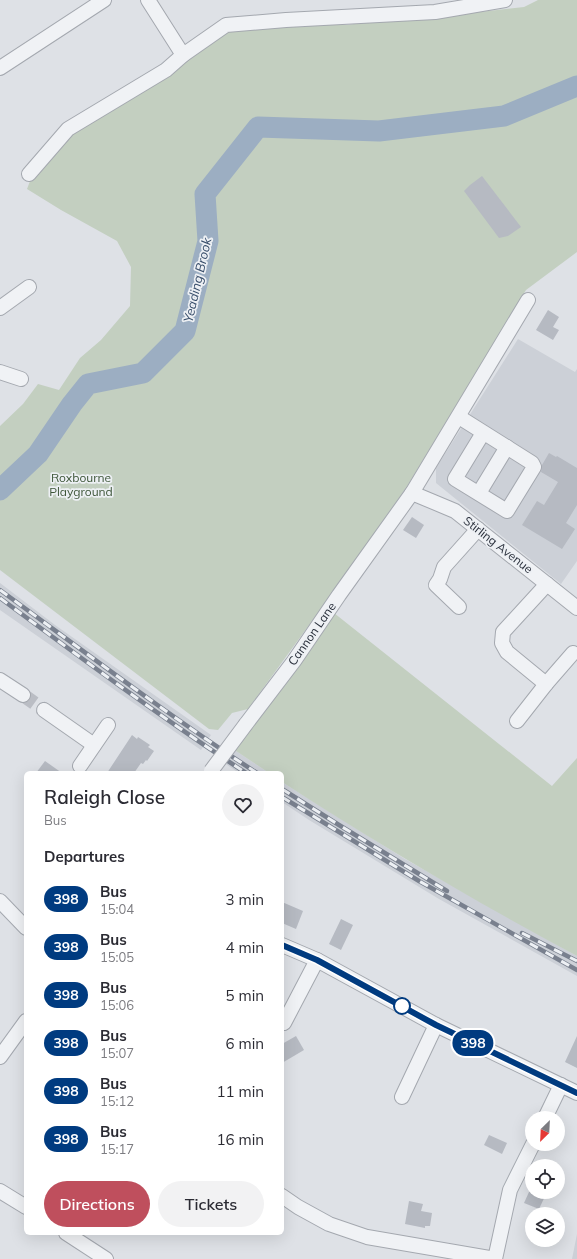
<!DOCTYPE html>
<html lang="en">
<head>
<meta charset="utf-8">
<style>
	:root { --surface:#fff; --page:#f2f2f3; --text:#2b2b33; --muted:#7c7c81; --accent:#bf4f5d }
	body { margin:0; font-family:Mulish,sans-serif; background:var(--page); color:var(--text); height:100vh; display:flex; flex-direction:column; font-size:15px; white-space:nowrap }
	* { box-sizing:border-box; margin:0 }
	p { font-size:13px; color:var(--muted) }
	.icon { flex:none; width:22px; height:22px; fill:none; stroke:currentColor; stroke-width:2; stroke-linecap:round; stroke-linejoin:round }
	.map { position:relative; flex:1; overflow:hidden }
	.panel { position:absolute; left:24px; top:771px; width:260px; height:464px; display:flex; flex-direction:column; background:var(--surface); border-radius:6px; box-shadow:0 4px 16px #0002 }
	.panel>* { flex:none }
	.badge { padding:0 8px; border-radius:13px; font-size:14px; line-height:26px }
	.needle { width:26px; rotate:204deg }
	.controls { position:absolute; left:525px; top:1111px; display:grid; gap:8px }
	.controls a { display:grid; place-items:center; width:40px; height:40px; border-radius:50%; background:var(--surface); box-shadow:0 4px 16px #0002; font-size:20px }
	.map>.badge { position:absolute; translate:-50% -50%; box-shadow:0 0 0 2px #fff }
	h2 { padding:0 20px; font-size:15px; line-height:36px }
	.round { display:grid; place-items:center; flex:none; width:42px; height:42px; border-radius:21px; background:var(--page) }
	.summary { display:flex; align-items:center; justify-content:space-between; height:68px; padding:0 20px }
	h1 { font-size:19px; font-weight:600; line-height:30px }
	.button { display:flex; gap:8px; margin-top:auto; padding:8px 20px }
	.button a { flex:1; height:46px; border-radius:24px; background:var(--accent); color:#fff; font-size:16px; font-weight:600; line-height:46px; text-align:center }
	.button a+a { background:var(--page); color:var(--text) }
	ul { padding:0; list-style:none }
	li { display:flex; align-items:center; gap:12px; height:48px; padding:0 20px }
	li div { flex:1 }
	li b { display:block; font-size:15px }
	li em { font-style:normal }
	li .badge { min-width:44px; font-weight:700; text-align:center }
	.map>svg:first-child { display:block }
	.built { fill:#ccd0d7 }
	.green { fill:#c3cfc0 }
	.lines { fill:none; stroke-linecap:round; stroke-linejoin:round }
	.river { stroke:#9caec2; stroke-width:21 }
	.building { fill:#b6bac2 }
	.minor-tunnel { stroke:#babdc4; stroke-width:14; stroke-dasharray:14 7; stroke-linecap:butt }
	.minor-casing { stroke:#a4a8af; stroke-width:16 }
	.minor { stroke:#f0f2f5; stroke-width:14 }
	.rail-casing { stroke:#79808e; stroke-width:4.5 }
	.rail { stroke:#edf0f4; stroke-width:3; stroke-dasharray:9; stroke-linecap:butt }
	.minor-bridge-casing { stroke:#a4a8af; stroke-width:16; stroke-linecap:butt }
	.minor-bridge { stroke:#f0f2f5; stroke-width:14 }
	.line-casing { stroke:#fff; stroke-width:9 }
	.line { stroke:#003b80; stroke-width:6 }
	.stop-dot { fill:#fff; stroke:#003b80; stroke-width:2 }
	.labels { text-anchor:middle; stroke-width:3.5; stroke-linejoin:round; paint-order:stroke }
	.park-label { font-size:12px; fill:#3d5538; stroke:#edf0f4 }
	.street-label { font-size:12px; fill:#292f3b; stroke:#edf0f4 }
	.water-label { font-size:13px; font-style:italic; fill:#374d6a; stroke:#edf0f4 }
</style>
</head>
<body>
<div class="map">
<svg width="577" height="1259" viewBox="0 0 577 1259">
	<rect width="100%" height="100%" fill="#dee1e6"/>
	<g class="built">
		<path d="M518,339L575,372L577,369V561L561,584L436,483V468Z"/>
		<path d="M0,583L55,625L211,735L201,750L0,610Z"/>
		<path d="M233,749L269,773H239L223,762Z"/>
		<path d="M282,782L405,859L577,956V976L439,899L309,820L282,802Z"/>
		<path d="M577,1234V1259H572Z"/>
	</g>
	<g class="green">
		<path d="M538,0H577V252L526,290L406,488L336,588L248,709L232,713L218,730L209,729L0,570V426L23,404L38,384L59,390L80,358L101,340L130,306L131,267L117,241L61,210L27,189L32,176L68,129L226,25L286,20L347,25L435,12L436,17L524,7Z"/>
		<path d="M334,613L552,786L577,758V956C476,902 378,844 282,782V773H269L233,749Z"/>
	</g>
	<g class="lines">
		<path class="river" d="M0,490L38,454L72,404L88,384L143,373L185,331L208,241L205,194L258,127L379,131L504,116L577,86"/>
	</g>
	<g class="building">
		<path d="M482,176L521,227L508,236L499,238L464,191L470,185Z"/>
		<path d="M548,310L559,317L553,327L559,330L553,340L536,330Z"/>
		<path d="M549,453L556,457L557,456L577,468V505L566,523L575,529L562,549L522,525L537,501L544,505L558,482L541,472L542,465Z"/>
		<path d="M412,517L424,525L416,538L403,530Z"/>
		<path d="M132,735L137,739L138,737L150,745L148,747L154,751L147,761L146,760L143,764L141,763L134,773H107Z"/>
		<path d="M45,761L62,773H36Z"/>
		<path d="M282,902L303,911L296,929L282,923Z"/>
		<path d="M341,919L353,925L341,950L329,944Z"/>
		<path d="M296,1036L304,1050L282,1063V1044Z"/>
		<path d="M577,1036V1068L565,1062Z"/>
		<path d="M489,1135L507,1143L502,1154L484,1145Z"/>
		<path d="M529,1192H547L539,1209L524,1203Z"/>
		<path d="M409,1201L423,1204L421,1211L432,1213L430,1226H425V1228L405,1224Z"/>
	</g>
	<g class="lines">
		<path class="minor-tunnel" d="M23,695L44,710"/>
		<g class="minor-casing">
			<g id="minor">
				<path d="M148,0L183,55"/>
				<path d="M0,68L104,0"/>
				<path d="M29,174L68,129L166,70L183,55L226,25L286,20L435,12L505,0"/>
				<path d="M0,308L29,287"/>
				<path d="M0,372L21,379"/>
				<path d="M459,417L532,463L534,467L507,511L455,479L483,433"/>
				<path d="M412,493L455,511L577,608"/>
				<path d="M479,493L507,447"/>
				<path d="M459,607L436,585L440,579L444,567L478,529"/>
				<path d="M0,680L23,695"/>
				<path d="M546,684L507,652L502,643L503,632L547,584"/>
				<path d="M44,710L94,745"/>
				<path d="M517,721L546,684L573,653"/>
				<path d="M246,724L294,661L339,595L412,493L528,300"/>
				<path d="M80,766L108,725"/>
				<path d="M0,901L26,928"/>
				<path d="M282,945L317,960L436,1025L577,1093"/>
				<path d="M284,1023L317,960"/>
				<path d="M0,1057L26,1021"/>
				<path d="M402,1097L436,1025"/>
				<path d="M545,1118L561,1085"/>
				<path d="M0,1191L26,1207"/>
				<path d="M282,1196L298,1207L329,1224L367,1237L495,1259"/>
				<path d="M66,1233L106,1259"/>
				<path d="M495,1259L510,1190L533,1144"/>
			</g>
		</g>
		<use href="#minor" class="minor"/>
		<g class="rail-casing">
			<g id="rail">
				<path d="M0,590C85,652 169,716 257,773"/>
				<path d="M0,598C81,658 162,718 246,773"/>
				<path d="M282,789L339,825L447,891"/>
				<path d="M282,797L419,881L577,970"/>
				<path d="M522,933L577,961"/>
			</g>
		</g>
		<use href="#rail" class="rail"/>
		<g class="minor-bridge-casing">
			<path id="minor-bridge" d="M211,771L246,724"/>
		</g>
		<use href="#minor-bridge" class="minor-bridge"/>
	</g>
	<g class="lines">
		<g class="line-casing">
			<path id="line" d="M282,945L317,960L436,1025L577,1093"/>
		</g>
		<use href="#line" class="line"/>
	</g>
	<circle class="stop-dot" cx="402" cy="1006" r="8"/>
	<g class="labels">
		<g class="park-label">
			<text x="81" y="482">Roxbourne<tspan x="81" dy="14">Playground</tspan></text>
		</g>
		<g class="street-label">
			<text transform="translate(498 545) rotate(38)" y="4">Stirling Avenue</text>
			<text transform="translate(312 634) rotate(-55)" y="4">Cannon Lane</text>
		</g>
		<g class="water-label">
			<text transform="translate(197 280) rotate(-77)" y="5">Yeading Brook</text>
		</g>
	</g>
</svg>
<div class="controls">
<a><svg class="needle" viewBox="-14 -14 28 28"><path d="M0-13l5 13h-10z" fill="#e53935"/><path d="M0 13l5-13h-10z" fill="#7c7c81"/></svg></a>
<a><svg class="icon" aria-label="locate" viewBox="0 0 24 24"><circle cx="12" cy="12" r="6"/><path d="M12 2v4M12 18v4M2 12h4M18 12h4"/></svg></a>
<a><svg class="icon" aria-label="layers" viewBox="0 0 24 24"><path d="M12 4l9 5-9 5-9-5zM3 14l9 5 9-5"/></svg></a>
</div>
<b class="badge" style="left:473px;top:1043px;background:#003b80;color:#fff">398</b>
<section class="panel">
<div class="summary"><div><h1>Raleigh Close</h1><p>Bus</p></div><a class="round"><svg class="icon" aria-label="heart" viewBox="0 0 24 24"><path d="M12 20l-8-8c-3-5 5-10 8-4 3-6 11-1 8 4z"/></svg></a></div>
<h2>Departures</h2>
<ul>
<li><span class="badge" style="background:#003b80;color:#fff">398</span><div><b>Bus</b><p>15:04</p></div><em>3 min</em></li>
<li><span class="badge" style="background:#003b80;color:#fff">398</span><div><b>Bus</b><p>15:05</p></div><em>4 min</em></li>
<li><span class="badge" style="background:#003b80;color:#fff">398</span><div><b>Bus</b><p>15:06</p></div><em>5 min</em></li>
<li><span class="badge" style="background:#003b80;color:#fff">398</span><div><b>Bus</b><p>15:07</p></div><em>6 min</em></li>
<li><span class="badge" style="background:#003b80;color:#fff">398</span><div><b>Bus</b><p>15:12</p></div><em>11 min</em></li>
<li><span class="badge" style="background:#003b80;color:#fff">398</span><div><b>Bus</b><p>15:17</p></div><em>16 min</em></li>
</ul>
<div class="button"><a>Directions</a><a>Tickets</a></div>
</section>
</div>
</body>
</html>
